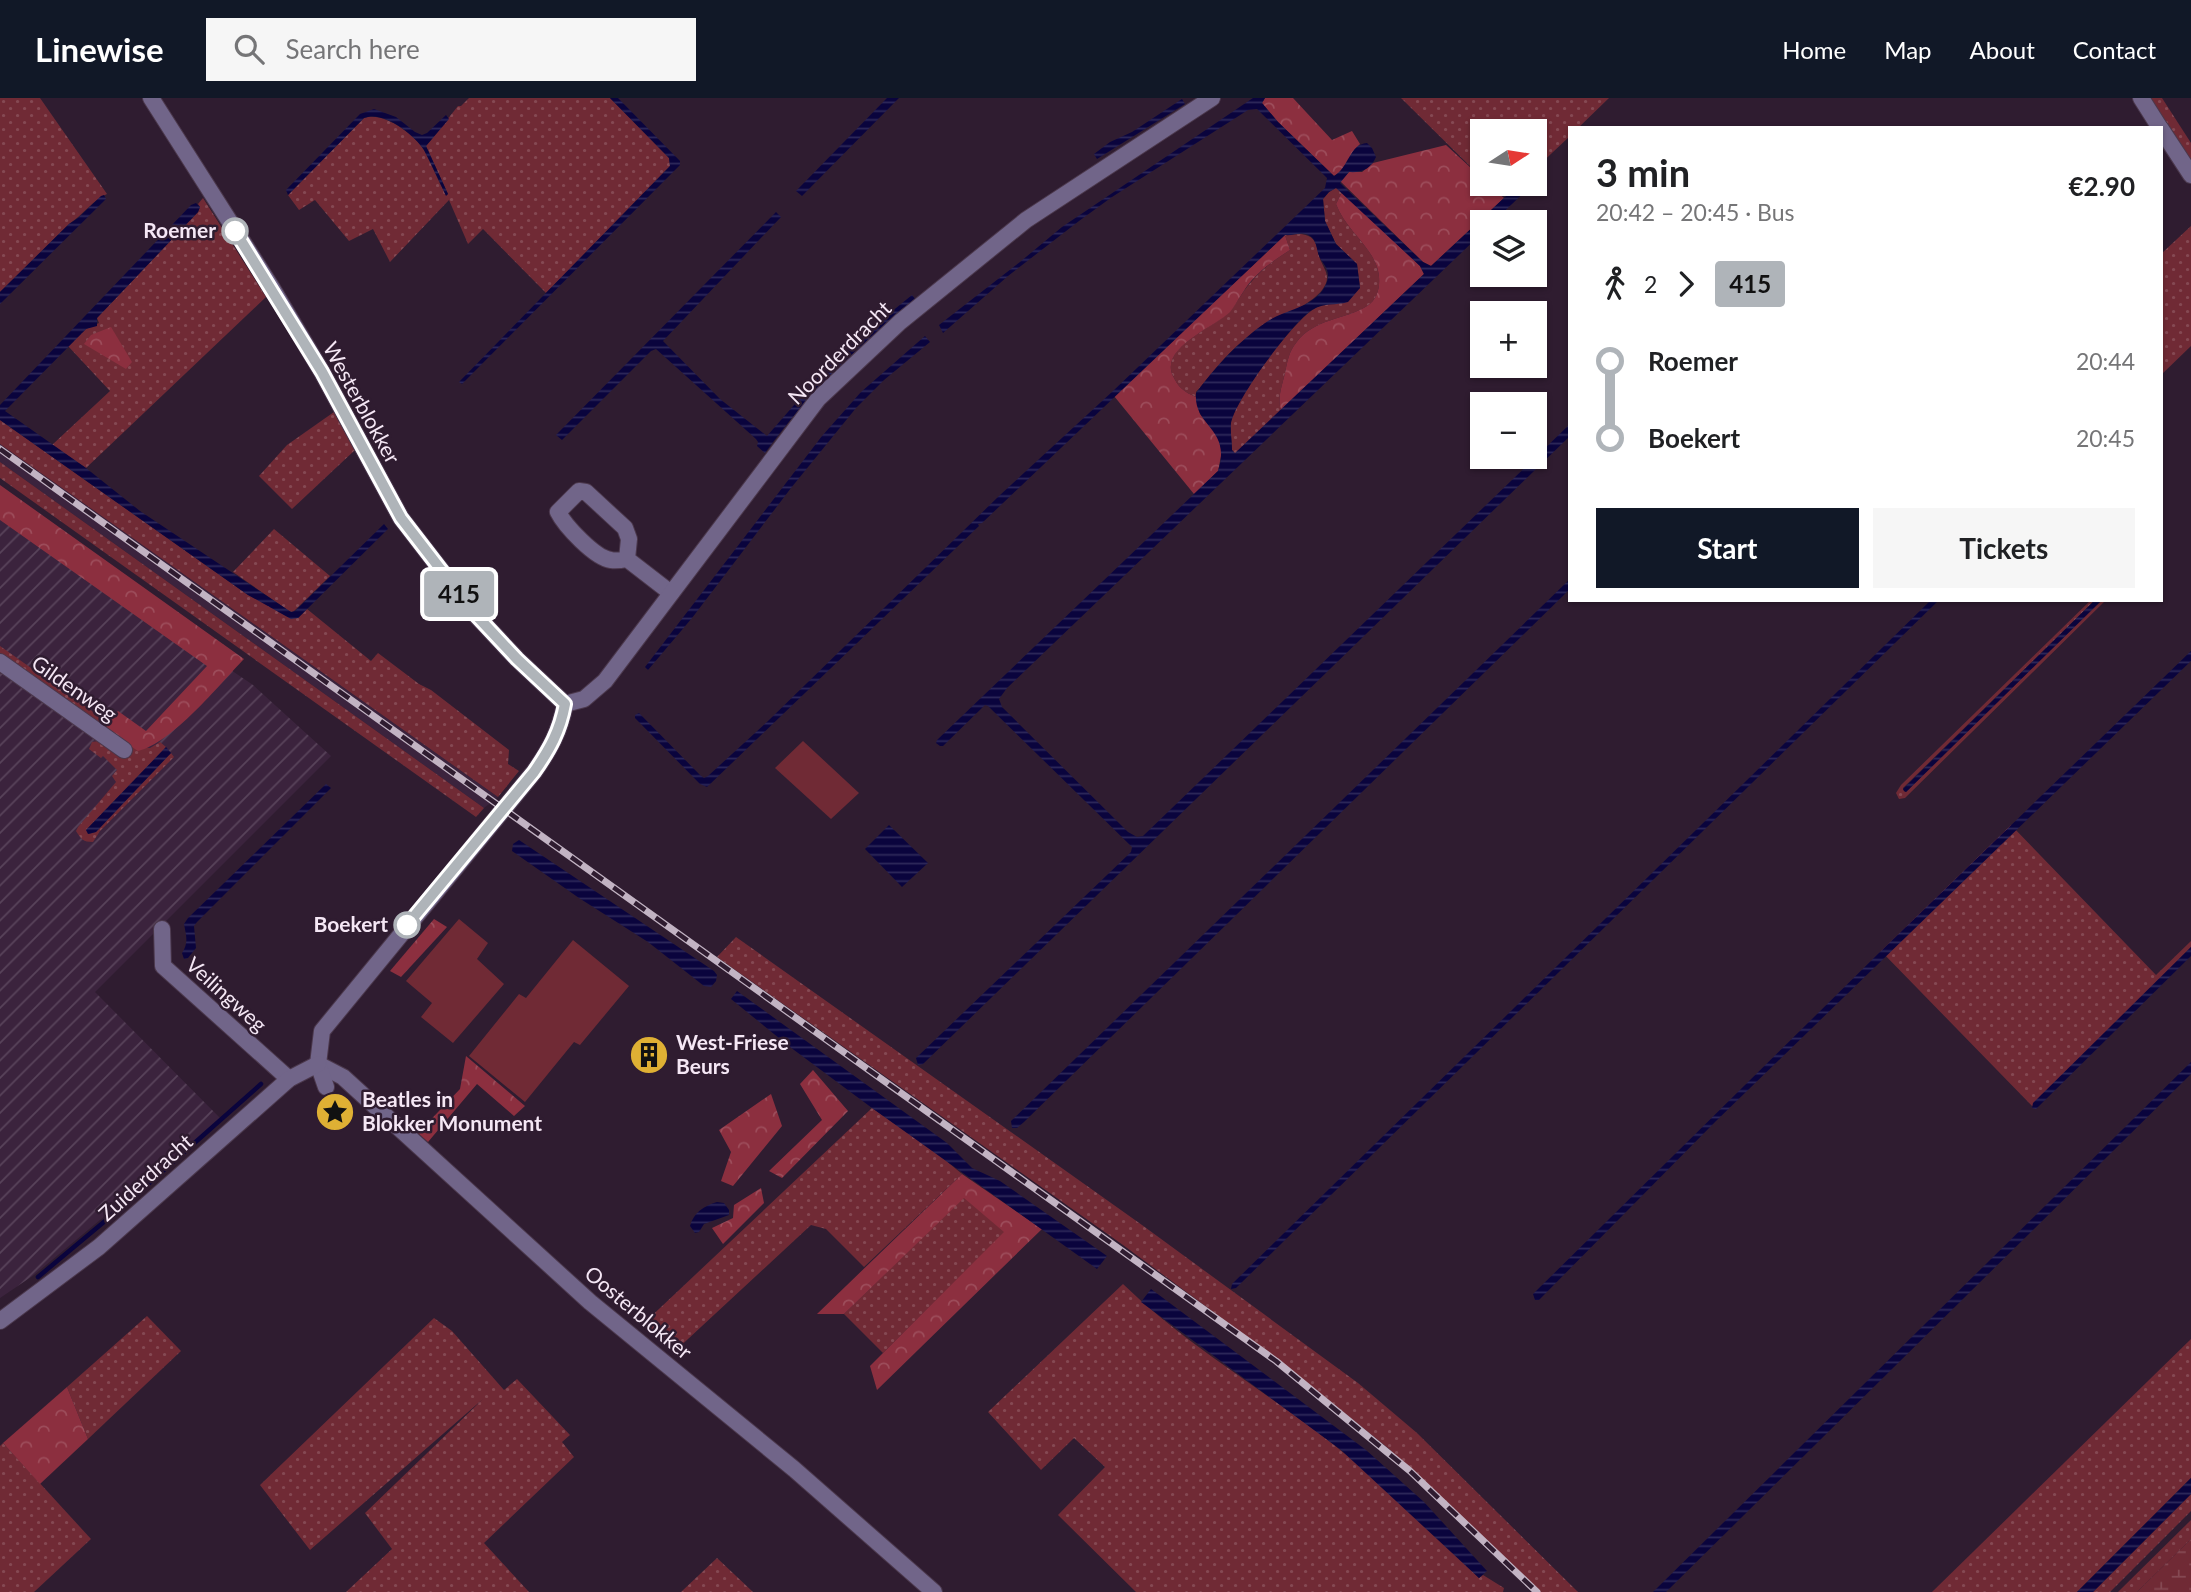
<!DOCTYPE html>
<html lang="en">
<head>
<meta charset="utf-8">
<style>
	:root { --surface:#fff; --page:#f6f6f6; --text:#202124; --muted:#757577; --accent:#111827 }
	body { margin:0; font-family:Lato,sans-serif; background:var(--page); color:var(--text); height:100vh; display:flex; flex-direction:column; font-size:26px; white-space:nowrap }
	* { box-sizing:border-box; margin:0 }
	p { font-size:23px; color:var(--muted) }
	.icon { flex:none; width:38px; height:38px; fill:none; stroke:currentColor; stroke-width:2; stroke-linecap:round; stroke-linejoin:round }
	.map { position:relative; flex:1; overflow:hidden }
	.panel { position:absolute; left:1568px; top:28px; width:595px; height:476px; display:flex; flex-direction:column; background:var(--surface); border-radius:0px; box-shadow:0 2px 5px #0004 }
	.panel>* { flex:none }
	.badge { padding:0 14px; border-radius:5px; font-size:24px; line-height:46px }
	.needle { width:46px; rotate:78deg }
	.controls { position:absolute; left:1470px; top:21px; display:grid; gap:14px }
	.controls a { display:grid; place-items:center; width:77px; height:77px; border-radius:0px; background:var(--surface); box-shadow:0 2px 5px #0004; font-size:35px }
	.map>.badge { position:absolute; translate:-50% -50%; box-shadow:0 0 0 4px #fff }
	.legs { display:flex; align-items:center; gap:10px; height:77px; padding:0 28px; font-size:23px }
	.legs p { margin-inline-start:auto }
	.overview { display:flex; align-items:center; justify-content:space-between; height:119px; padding:0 28px }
	h1 { font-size:38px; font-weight:700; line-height:52px }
	.cta { display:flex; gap:14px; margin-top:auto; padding:14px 28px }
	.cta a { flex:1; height:80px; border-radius:0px; background:var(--accent); color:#fff; font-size:28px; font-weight:700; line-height:80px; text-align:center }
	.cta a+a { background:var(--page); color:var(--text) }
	ul { padding:0 28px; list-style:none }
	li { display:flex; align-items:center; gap:24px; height:77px; font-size:26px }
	li i { display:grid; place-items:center; width:10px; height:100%; margin:0 9px; background:currentColor }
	li i::after { content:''; width:18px; height:18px; margin:-9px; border:5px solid; border-radius:50%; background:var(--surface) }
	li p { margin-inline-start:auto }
	li:first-child i { background:linear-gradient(#0000 50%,currentColor 0) }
	li:last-child i { background:linear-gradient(currentColor 50%,#0000 0) }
	header { display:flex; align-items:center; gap:42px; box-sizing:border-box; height:98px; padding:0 35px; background:var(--accent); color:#fff }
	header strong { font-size:33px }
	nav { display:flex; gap:38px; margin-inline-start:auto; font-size:24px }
	.search { width:490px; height:63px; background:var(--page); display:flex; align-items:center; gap:18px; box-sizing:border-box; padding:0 24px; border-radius:0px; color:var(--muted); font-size:26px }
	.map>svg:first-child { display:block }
	.built { fill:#3b233d }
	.industrial { fill:url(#industrial-furrows) }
	.grass { fill:url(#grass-dots) }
	.forest { fill:url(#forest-crowns) }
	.wetland { fill:url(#wetland-marsh) }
	.pitch { fill:#702a35 }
	.water { fill:url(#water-rules); fill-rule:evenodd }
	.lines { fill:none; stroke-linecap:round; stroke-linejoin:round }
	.stream { stroke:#0a043d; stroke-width:4.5 }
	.minor-casing { stroke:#4b384c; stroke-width:18 }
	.minor { stroke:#716589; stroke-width:16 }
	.rail-casing { stroke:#c2b3c3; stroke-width:7 }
	.rail { stroke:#2f1c30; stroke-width:4.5; stroke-dasharray:13; stroke-linecap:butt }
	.line-1-casing { stroke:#fff; stroke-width:16 }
	.line-1 { stroke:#afb4b9; stroke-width:10 }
	.stop-1-dot { fill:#fff; stroke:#afb4b9; stroke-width:3.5 }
	.labels { text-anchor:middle; stroke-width:5; stroke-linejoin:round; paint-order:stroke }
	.stop-label { font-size:21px; font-weight:bold; fill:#f5e7f5; stroke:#2f1c30; text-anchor:end }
	.street-label { font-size:21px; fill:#f5e7f5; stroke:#2f1c30 }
	.poi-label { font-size:21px; font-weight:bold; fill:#f5e7f5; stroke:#2f1c30; text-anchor:start }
</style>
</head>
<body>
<header>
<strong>Linewise</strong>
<div class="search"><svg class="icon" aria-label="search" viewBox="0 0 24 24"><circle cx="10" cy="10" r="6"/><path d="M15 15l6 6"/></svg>Search here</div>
<nav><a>Home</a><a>Map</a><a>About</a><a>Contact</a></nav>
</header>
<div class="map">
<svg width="2191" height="1494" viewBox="0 0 2191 1494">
	<defs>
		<pattern id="industrial-furrows" width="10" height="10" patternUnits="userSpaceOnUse" patternTransform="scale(1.75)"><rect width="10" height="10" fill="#3b233d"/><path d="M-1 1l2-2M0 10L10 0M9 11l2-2" fill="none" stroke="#58435a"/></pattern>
		<pattern id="grass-dots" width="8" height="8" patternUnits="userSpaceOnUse" patternTransform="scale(1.75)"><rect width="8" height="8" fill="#702a35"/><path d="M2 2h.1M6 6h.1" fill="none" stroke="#854953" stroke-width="1.8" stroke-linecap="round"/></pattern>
		<pattern id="forest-crowns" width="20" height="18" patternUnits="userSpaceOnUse" patternTransform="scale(1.75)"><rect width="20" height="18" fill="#8c2f3f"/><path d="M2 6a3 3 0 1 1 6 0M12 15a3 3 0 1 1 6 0" fill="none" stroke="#9d4d5b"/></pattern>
		<pattern id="wetland-marsh" width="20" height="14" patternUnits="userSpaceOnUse" patternTransform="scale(1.75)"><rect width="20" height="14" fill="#702a35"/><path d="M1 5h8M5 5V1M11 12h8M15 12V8" fill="none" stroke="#854953"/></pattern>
		<pattern id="water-rules" width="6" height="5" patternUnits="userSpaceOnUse" patternTransform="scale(1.75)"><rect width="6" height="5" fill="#0a043d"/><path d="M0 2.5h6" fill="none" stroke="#2e295a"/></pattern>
	</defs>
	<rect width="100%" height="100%" fill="#2f1c30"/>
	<path class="built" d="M0,346L498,699L484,710L0,364Z"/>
	<path class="industrial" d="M0,416L253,587L331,658L95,894L221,1021L34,1177L0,1200Z"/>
	<g class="grass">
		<path d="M0,0H40L107,96C94,101 83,117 69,126L0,194Z"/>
		<path d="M469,0H610L669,60L670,68L546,195L483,131L468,146L449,102L390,164L373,131L349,143L315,102L299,112L288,97L364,20C383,13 414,36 424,52C432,67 438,83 446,97L448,96L426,48L458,8H461Z"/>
		<path d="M1401,0H1609L1578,30H1570V38L1535,71V33H1482V80Z"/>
		<path d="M2145,0H2162L2191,45V70Z"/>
		<path d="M1336,90L1342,94L1336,106C1346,134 1377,151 1379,179C1380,190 1377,202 1367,208C1345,222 1314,220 1296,245C1289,253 1287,265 1285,275C1282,288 1277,300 1281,312L1235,356L1232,352C1232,343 1230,333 1231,324C1236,300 1290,228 1311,213C1325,203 1344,197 1360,190L1357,166L1336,146L1325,123L1323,101L1329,94Z"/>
		<path d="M203,100L266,199L86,370L52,347L110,293L68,248L86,231L99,225L97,220L198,114L200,109L198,106Z"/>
		<path d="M2191,128V248L2161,277V156Z"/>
		<path d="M1301,136C1315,138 1316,145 1319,158C1323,171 1333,178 1322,192C1309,209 1264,228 1244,242C1226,256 1211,277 1196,294V299C1184,294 1178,289 1173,278C1159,250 1215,229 1229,214C1238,204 1243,192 1252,183C1263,170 1276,161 1290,152L1285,137Z"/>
		<path d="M334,314L355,352L292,411L259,378L287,347Z"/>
		<path d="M0,322L248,497L298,520L307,511L371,563L378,555L419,586L431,592L509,652L508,666L519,673L498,699L0,346Z"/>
		<path d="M0,364L484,710L476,719L0,380Z"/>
		<path d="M274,431L330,478L293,514L289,513L233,474Z"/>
		<path d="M2091,502H2095L1903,690L1904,693L1906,694L2102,502H2106L1905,700L1899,701L1896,695L1901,687Z"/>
		<path d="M0,548L106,623L102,628L0,555Z"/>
		<path d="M98,643L120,660L129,647L150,650L160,644L166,649L86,732L89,736L96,734L171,655L174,659L100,733L93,744C83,744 81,741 76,733L78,729L116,684L112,678L117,672L103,658L101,660L89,651L92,644Z"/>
		<path d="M2011,727L2156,877L2191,843V849L2034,1010L1881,853Z"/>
		<path d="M736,839L1142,1127L1358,1285L1417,1335L1578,1494H1539L1388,1350L1286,1268L1123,1147L717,859Z"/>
		<path d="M872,1010L938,1056L962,1076L864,1169L826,1131L811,1127L674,1254L642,1227Z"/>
		<path d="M964,1099L1005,1134L883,1255L844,1216Z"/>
		<path d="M1123,1186C1182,1243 1254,1286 1320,1336C1377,1379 1427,1430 1479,1480L1483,1477L1504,1490L1503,1494H1136L1058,1417L1105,1369L1074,1340L1041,1372L988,1314Z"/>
		<path d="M147,1218L181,1253L88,1341L67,1289Z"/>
		<path d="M434,1220L452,1233L504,1292L517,1281L570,1337L562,1344L574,1359L484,1445L529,1494H346L392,1451L365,1415L483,1301L310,1452L260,1387Z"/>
		<path d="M2191,1241V1380L2077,1494H1932Z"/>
		<path d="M3,1345L91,1441L34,1494H0V1348Z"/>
		<path d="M2191,1396V1413L2110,1494H2093Z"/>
		<path d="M2191,1422V1441L2137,1494H2118Z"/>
		<path d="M717,1460L753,1494H681Z"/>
	</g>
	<g class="forest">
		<path d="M1265,0H1293L1332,42L1352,33L1360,46C1349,56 1348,71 1334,78L1278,24L1262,5Z"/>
		<path d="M1446,47L1482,80V86H1488L1504,100L1431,168L1423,164L1340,83L1349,74H1362L1373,65Z"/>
		<path d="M1342,94L1420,168L1424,176L1281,312C1277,300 1282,288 1285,275C1287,265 1289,253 1296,245C1314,220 1345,222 1367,208C1377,202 1380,190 1379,179C1377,151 1346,134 1336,106Z"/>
		<path d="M1285,137L1290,152C1276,161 1263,170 1252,182C1243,192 1238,204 1230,214C1215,229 1159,250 1173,278C1178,289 1184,294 1196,299L1200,316L1217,337L1222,353L1218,373L1194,396L1114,298Z"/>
		<path d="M111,229L132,264L126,271L84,246L91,237Z"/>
		<path d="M0,387L244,561C219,587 172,645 138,653L102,628L118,613L146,633L207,568L0,422Z"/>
		<path d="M434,821L447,829L401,879L390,873Z"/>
		<path d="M466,958L525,1008L514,1018L477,986L428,1044L418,1035L460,991Z"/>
		<path d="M813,972L848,1013L782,1080L769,1073L822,1022L800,986Z"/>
		<path d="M771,996L782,1028L733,1088L721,1083L731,1054L719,1032Z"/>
		<path d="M962,1076L1042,1131L877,1292L870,1268L1004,1134L964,1100L844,1216H817Z"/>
		<path d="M761,1090L764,1105L723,1146L712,1130L733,1120L734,1107Z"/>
		<path d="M67,1289L88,1341L40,1386L3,1345Z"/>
	</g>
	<path class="wetland" d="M2191,1441V1494H2137Z"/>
	<g class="pitch">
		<path d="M803,643L859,695L831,721L775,670Z"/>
		<path d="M459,821L488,845L477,861L504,886L453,945L421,919L432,905L406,883Z"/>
		<path d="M573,842L629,888L580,947L574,944L525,1004L469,958L519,896L526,900Z"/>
	</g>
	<g class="water">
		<path d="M610,0H618L680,63V67L462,286L459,284L670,68L669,60Z"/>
		<path d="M887,0H899L802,98L796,93Z"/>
		<path d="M1253,0H1265L1262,5L1278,24L1334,78C1349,70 1349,46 1367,45L1372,50L1376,59C1371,71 1361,75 1349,74L1340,85L1423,164L1431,168L1519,86H1533L1493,124H1482V135L1007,590L999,601L1002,609L1128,734L1137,739L1143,738L1570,326V338L923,966L918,967L916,960L1131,754L1132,749L988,608L985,607L943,648H940L936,645L937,642L1218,373C1232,330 1193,329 1196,295C1216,268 1238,244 1265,225C1283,212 1308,211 1322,193C1325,189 1328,183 1328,178C1328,169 1322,165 1319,158C1316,149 1317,140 1306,136C1300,134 1292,138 1285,137L982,425L978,426L979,428L707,689L700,686L635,620V617L639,615L700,677L704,680L708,678L768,623L999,398L1113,293L1325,90L1327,80L1257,11L1248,12L1112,99L1079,123L1008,178L943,235L939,227L1020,164L1062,129ZM1336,90L1420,168L1424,176L1235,355L1232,352C1232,343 1230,333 1231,325C1236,301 1292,225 1312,212C1325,204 1335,208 1348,204L1360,190L1357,166L1336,146L1325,123L1323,101L1329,94Z"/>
		<path d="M1182,1L1185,6L1097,61L1094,56L1110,44L1132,34Z"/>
		<path d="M374,11L396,19L415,34L422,37L427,35L446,17L449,21L426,48L448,96L446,98C439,83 432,67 424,52C414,36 383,12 364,20L288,97L286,92L360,16Z"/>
		<path d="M101,98L104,97L106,101L0,206V194L69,126L78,120Z"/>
		<path d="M196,105L200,109L198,114L97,220V228L86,231L5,313L86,370L140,413L291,514L295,513L384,426L388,431L298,520L291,521L248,497L0,322V307L191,107Z"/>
		<path d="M776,114L781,119L663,243L720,301L767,338L836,259L912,197L916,202C854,251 812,291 765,355L757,348L758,344L756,341L656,251L651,253L562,342L556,337Z"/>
		<path d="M925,238L930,244L884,282L856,310L791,390L692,520L648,572L645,569L822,338L861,294Z"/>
		<path d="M1570,481V491L1024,1024L1017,1030H1012L1011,1023Z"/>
		<path d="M1931,502H1939L1236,1190L1231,1191L1232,1186Z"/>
		<path d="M2095,502H2102L1906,694L1904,693L1903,691Z"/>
		<path d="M2191,553V563L1716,1023L1539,1202H1535L1533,1196L1881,853Z"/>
		<path d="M166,649L171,655L96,734L88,736L86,732Z"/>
		<path d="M326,686L331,690L197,824L194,828L196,850L188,860L184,861L182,855C189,845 186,837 184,826L188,820Z"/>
		<path d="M889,727L928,765L902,789L865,751Z"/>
		<path d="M519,742L714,873L717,877L716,883L711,889L704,888L648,844L579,800L512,753L513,746Z"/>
		<path d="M2191,849V858L2036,1011L2032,1010L2033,1005Z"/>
		<path d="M737,893L947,1045L972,1070L1000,1083L1107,1158L1097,1171L872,1010L790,949L731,901Z"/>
		<path d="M2191,964V976L1666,1494H1653Z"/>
		<path d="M717,1104L724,1105L729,1112V1117L704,1126L699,1134L695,1135L690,1128C694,1114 704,1108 717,1104Z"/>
		<path d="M1151,1191L1366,1352L1424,1404L1487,1473L1479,1480L1341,1352L1141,1204Z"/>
		<path d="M2191,1380V1396L2093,1494H2077Z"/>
	</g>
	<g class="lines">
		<path class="stream" d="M38,1179L129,1103L261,986"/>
		<g class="minor-casing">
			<g id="minor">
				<path d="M151,0L272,190L322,274L401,420L475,516L517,561L565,606"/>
				<path d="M2141,0L2160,30"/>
				<path d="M2161,31L2191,77"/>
				<path d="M627,461C622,462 616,463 611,462C595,460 565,428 558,414L579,393L586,394L625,430L629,441L627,461L671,495"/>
				<path d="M0,564L124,652"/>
				<path d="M565,606L584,601L605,583L818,301L900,224L1026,122L1212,0"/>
				<path d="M162,831L163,868L289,981"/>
				<path d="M318,966L343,979L590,1204L794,1371L934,1494"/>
				<path d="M326,989L318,966L322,933L534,674C550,651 560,633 565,606"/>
				<path d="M0,1223L99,1149L289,981L318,966"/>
			</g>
		</g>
		<use href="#minor" class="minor"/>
		<g class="rail-casing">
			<path id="rail" d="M0,351L1276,1263L1410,1373L1537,1494"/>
		</g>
		<use href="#rail" class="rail"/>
	</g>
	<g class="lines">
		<g class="line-1-casing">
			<path id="line-1" d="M235,133L322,274L401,420L475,516L517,561L565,606C560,633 550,651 534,674L407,827"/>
		</g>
		<use href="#line-1" class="line-1"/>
	</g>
	<defs>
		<g id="building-disc" transform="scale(2.0125)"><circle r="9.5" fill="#dfb034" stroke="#2f1c30"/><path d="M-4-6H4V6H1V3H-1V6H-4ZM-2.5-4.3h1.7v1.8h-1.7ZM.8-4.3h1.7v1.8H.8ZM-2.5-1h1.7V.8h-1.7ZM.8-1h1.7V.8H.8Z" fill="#111"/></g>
		<g id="sight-disc" transform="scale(2.0125)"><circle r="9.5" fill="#dfb034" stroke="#2f1c30"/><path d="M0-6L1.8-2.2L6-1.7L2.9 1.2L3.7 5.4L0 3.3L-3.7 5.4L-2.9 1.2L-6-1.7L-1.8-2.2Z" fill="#111"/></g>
	</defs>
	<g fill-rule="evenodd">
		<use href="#building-disc" x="649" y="957"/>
		<use href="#sight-disc" x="335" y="1014"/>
	</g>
	<g class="stop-1-dot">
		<circle cx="235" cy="133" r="12"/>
		<circle cx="407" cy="827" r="12"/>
	</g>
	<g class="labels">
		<g class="stop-label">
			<text x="216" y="140">Roemer</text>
			<text x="388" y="834">Boekert</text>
		</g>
		<g class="street-label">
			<text transform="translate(840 255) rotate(-45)" y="7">Noorderdracht</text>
			<text transform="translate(361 305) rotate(61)" y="7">Westerblokker</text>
			<text transform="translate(74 591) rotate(35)" y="7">Gildenweg</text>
			<text transform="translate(226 897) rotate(42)" y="7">Veilingweg</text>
			<text transform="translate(146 1080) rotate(-42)" y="7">Zuiderdracht</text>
			<text transform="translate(638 1215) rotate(40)" y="7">Oosterblokker</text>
		</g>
		<g class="poi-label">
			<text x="676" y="952">West-Friese<tspan x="676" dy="24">Beurs</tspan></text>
			<text x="362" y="1009">Beatles in<tspan x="362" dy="24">Blokker Monument</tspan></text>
		</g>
	</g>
</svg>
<div class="controls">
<a><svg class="needle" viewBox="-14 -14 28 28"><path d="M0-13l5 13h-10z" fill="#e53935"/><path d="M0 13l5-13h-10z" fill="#757577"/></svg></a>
<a><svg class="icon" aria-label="layers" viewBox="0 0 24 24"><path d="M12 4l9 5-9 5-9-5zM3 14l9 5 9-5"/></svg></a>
<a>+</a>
<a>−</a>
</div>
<b class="badge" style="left:459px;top:496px;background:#afb4b9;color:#111">415</b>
<section class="panel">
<div class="overview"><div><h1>3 min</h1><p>20:42 – 20:45 · Bus</p></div><b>€2.90</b></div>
<div class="legs"><svg class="icon" aria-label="walk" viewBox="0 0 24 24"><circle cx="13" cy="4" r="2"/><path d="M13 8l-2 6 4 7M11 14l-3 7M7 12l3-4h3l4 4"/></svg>2<svg class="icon" aria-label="forward" viewBox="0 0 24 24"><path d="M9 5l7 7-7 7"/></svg><b class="badge" style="background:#afb4b9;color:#111">415</b></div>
<ul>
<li><i style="color:#afb4b9"></i><b>Roemer</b><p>20:44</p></li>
<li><i style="color:#afb4b9"></i><b>Boekert</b><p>20:45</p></li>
</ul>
<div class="cta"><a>Start</a><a>Tickets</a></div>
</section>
</div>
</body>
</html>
